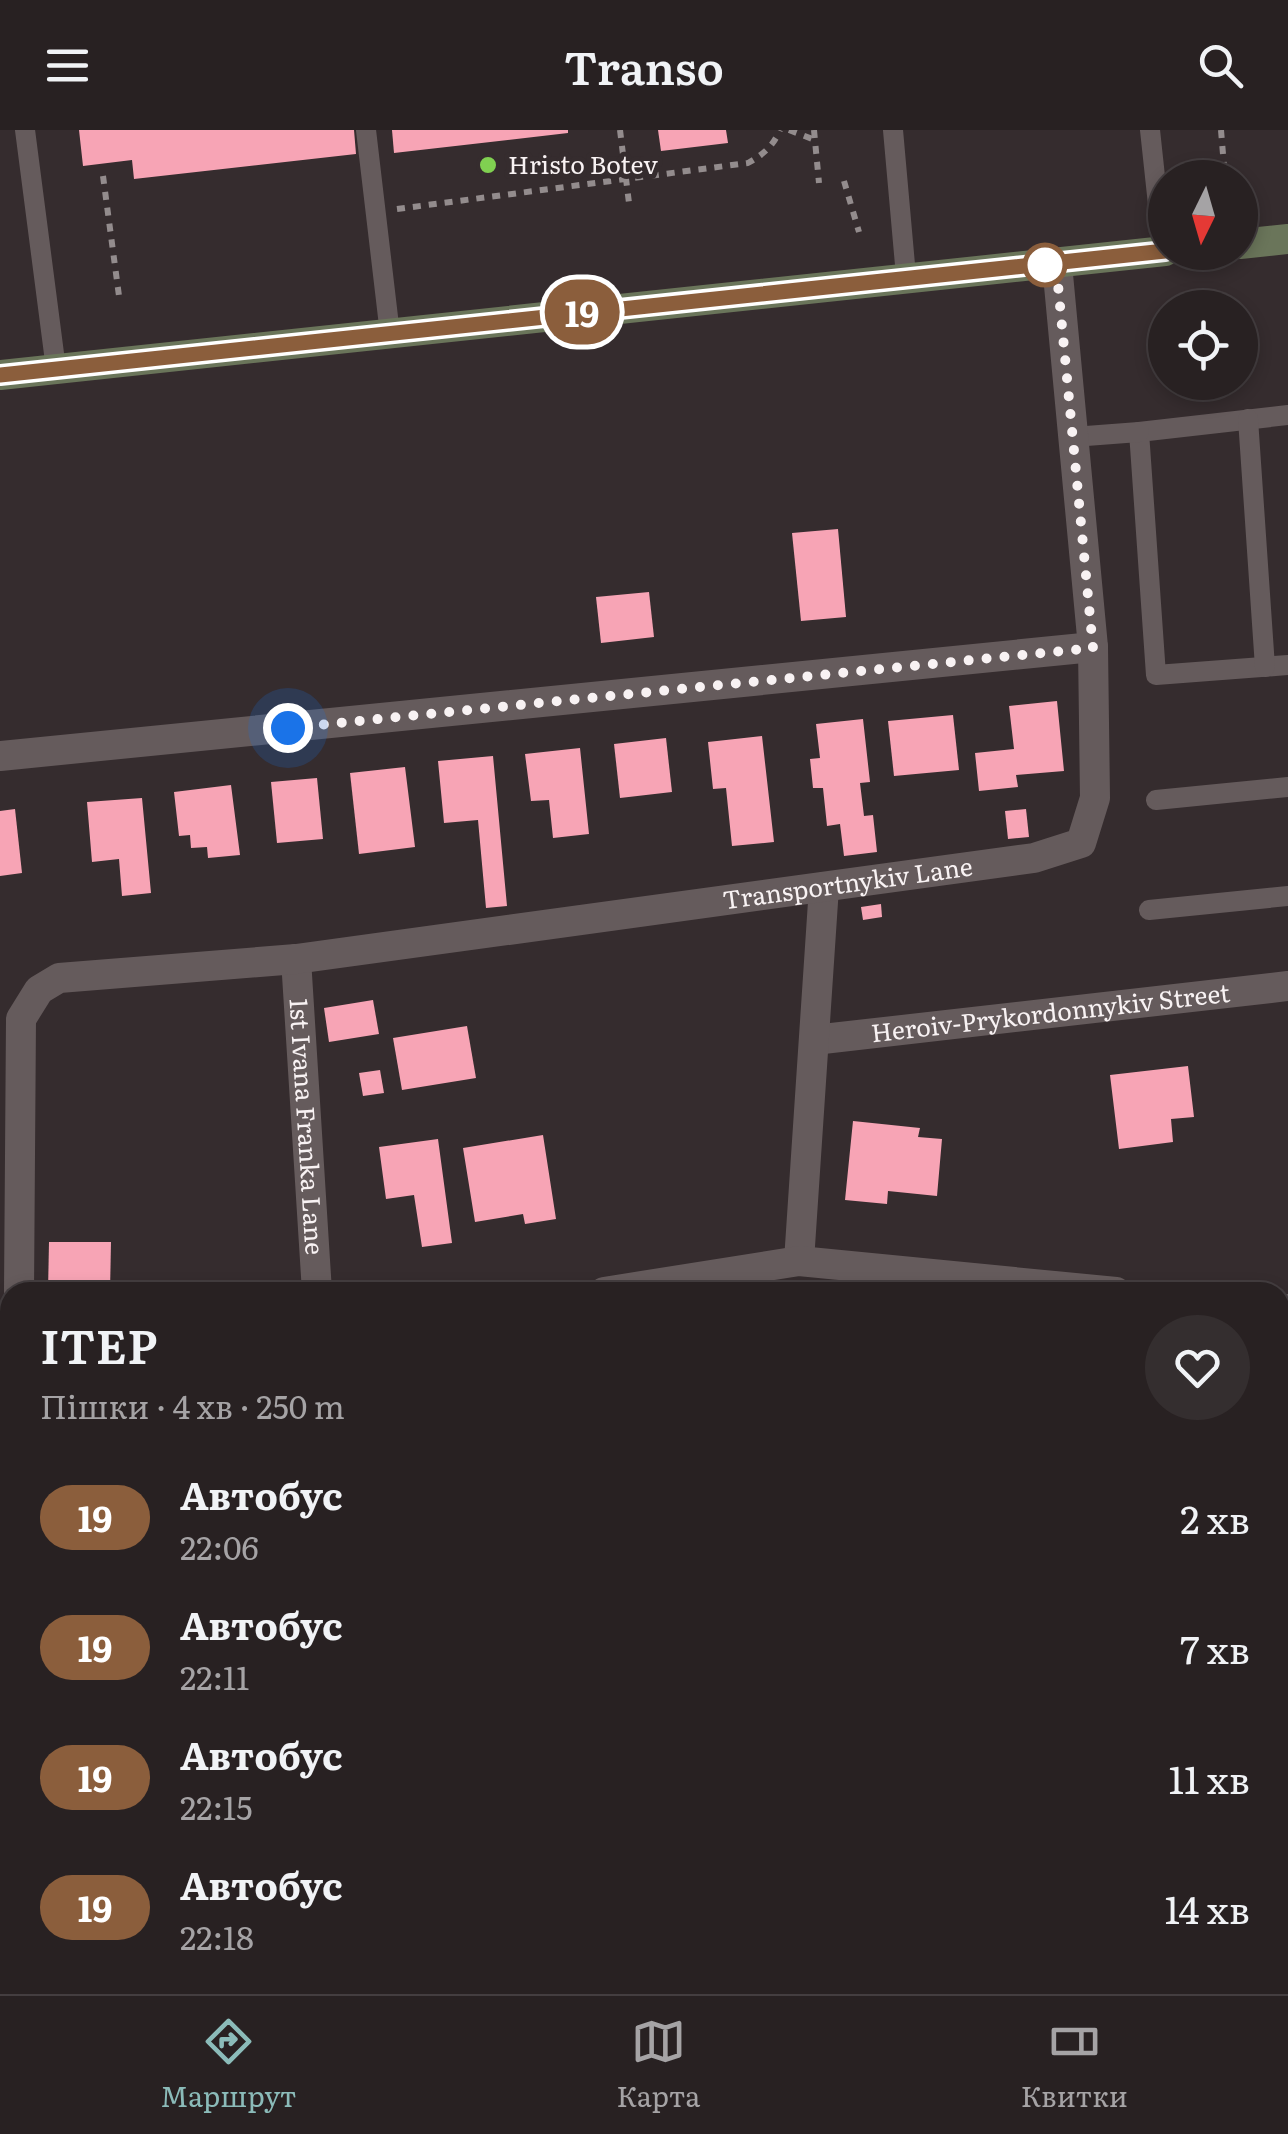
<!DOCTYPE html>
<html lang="uk">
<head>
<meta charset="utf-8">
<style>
	:root { --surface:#282122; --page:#342e2f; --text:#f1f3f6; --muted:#a5a3a5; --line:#443e40; --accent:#8bbbb9 }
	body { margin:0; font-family:Literata,serif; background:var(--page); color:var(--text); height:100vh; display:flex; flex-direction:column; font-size:38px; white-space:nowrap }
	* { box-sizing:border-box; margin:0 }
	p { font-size:32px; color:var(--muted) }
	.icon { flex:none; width:55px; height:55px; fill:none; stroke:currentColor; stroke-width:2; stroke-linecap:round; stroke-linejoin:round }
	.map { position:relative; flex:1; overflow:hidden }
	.panel { position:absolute; left:0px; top:1152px; width:1290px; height:712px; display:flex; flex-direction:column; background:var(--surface); border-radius:30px 30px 0 0; box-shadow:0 5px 15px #0003,0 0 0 2px var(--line) }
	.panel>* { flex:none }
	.badge { padding:0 20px; border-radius:32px; font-size:35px; line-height:65px }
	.needle { width:65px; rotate:185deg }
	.fabs { position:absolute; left:1148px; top:30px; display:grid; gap:20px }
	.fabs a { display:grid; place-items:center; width:110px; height:110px; border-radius:50%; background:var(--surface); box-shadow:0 5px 15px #0003,0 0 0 2px var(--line); font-size:50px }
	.you { position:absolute; width:50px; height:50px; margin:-25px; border:8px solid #fff; border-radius:50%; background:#1a73e8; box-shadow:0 0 0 15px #1a73e833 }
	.map>.badge { position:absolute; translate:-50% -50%; box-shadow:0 0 0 5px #fff }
	.round { display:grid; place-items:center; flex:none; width:105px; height:105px; border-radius:52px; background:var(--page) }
	.head { display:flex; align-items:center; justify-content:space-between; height:170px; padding:0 40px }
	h1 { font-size:48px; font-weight:600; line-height:75px }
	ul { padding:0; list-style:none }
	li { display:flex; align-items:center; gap:30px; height:130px; padding:0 40px }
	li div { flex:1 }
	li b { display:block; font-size:38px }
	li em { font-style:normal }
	li .badge { min-width:110px; font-weight:700; text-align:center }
	header { display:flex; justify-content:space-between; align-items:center; height:130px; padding:0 40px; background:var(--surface); font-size:45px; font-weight:600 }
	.tabs { display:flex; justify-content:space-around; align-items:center; height:140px; border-top:2px solid var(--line); background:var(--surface); font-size:28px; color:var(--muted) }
	.tabs a { display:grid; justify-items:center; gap:5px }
	.tabs .active { color:var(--accent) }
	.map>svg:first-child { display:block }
	.building { fill:#f7a4b5 }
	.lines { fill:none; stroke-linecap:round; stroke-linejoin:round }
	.path { stroke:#938c8d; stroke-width:6; stroke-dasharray:8 8; stroke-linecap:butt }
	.lane { stroke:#655b5c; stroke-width:20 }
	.street { stroke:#655b5c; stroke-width:30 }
	.secondary { stroke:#6a755a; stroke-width:30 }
	.line-casing { stroke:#fff; stroke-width:22 }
	.line { stroke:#8b5e3c; stroke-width:15 }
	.walk { stroke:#f8f2f3; stroke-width:10; stroke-dasharray:0 18 }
	.poi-dot { fill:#80d051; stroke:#352c2e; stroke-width:4 }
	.stop-dot { fill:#fff; stroke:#8b5e3c; stroke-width:5 }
	.labels { text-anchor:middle; stroke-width:10; stroke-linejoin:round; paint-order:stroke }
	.poi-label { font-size:25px; fill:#f8f2f3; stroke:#352c2e; text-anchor:start }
	.street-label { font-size:25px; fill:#f8f2f3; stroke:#352c2e }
</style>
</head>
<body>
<header><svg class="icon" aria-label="menu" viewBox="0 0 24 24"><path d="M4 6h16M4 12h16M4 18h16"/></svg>Transo<svg class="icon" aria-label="search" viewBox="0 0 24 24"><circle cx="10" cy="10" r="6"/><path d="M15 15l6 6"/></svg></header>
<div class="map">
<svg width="1288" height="1864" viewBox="0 0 1288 1864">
	<rect width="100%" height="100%" fill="#352c2e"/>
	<g class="building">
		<path d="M79,0H354L356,24L134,49L132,30L83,36Z"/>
		<path d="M392,0H568V3L394,23Z"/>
		<path d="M658,0H726L728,13L661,21Z"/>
		<path d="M838,399L846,487L801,491L792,403Z"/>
		<path d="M649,462L654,507L601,513L596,467Z"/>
		<path d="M1057,571L1064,641L1016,645L1018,657L979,661L975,623L1014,619L1009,576Z"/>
		<path d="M953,585L959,640L894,646L888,591Z"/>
		<path d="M863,589L870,652L860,653L864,686L873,685L877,722L844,726L840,694L827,696L823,658H813L810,629L820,628L816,594Z"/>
		<path d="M762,606L774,712L732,716L726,658L713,659L708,612Z"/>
		<path d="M666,608L672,662L620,668L614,614Z"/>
		<path d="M580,618L589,704L553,708L549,670L531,671L525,624Z"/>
		<path d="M493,626L507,776L486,778L478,690L444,693L438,631Z"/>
		<path d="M405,637L415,717L359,724L350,643Z"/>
		<path d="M317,648L323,709L277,713L271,652Z"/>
		<path d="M231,655L240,725L208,728L207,717L191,718L190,705L179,706L174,662Z"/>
		<path d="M142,668L151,763L122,766L119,729L92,732L87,672Z"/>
		<path d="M15,679L22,743L0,746V681Z"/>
		<path d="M1026,679L1029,707L1008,709L1005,681Z"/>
		<path d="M881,774L882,787L863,790L861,777Z"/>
		<path d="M373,870L379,904L329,912L324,878Z"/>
		<path d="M467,896L476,948L402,960L393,908Z"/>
		<path d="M1188,936L1194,987L1171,989L1173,1012L1119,1019L1110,945Z"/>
		<path d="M380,940L384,963L363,966L359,943Z"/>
		<path d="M853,991L920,998L918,1007L942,1009L937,1066L888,1061L887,1074L845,1070Z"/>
		<path d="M543,1005L556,1089L525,1094L523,1084L475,1092L463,1018Z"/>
		<path d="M438,1009L452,1113L422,1117L414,1065L386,1069L379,1017Z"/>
		<path d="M49,1112H111L110,1162H48Z"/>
		<path d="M93,1855H154L153,1864H93Z"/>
	</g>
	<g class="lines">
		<g class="path">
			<path d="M620,0L629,73"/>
			<path d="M789,0L815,10"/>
			<path d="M814,0L819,53"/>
			<path d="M1221,0L1225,48"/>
			<path d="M103,46L119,166"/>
			<path d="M844,51L859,102"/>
			<path d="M397,79L748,33C764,24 773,16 780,0"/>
		</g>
		<g class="lane">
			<path d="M25,0L56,239"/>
			<path d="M366,0L390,204"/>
			<path d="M893,0L906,146"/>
			<path d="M1150,0L1163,121"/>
			<path d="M1288,285L1139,302L1156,545L1288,535"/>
			<path d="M1248,289L1265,537"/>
			<path d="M1073,307L1139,302"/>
			<path d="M1156,670L1288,657"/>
			<path d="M1149,780L1288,766"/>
		</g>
		<g class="street">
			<path d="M0,626L1093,517"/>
			<path id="s1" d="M296,829L317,1162"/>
			<path id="s2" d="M814,910L1288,856"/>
			<path d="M799,1131L824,757"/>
			<path id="s3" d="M19,1162L21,889L39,860L59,848L296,829L1034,728L1081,713L1095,668L1093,517L1057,134"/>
			<path d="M604,1162L799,1131L1116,1162"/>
			<path d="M1280,1179H1288"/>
			<path d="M345,1855L346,1864"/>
			<path d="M21,1864L22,1855"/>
		</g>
		<g class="secondary">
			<path d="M1240,114L1288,109"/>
			<path d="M0,245L1165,121"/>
		</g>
	</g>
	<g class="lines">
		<g class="line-casing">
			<path id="line" d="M0,245L1165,121"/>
		</g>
		<use href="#line" class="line"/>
		<path class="walk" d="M288,598L1093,518L1056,134L1045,135"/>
	</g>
	<circle class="poi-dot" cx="488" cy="35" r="10"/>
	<circle class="stop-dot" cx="1045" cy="135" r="20"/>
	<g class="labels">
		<g class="poi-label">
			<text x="508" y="44">Hristo Botev</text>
		</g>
		<g class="street-label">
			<text dy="9" stroke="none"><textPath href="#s3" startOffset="1125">Transportnykiv Lane</textPath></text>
			<text dy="9" stroke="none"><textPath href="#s2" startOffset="238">Heroiv-Prykordonnykiv Street</textPath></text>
			<text dy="9" stroke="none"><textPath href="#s1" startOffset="168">1st Ivana Franka Lane</textPath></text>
		</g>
	</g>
</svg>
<div class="fabs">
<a><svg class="needle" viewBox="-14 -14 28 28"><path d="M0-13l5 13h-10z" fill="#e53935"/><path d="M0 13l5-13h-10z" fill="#a5a3a5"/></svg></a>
<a><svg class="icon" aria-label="locate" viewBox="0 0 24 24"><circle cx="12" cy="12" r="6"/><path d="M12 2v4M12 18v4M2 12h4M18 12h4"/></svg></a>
</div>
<div class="you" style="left:288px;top:598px"></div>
<b class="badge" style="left:582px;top:182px;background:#8b5e3c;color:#fff">19</b>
<section class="panel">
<div class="head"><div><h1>ITEP</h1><p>Пішки · 4 хв · 250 m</p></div><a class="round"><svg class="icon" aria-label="heart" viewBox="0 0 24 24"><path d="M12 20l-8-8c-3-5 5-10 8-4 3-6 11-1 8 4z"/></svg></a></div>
<ul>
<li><span class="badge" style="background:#8b5e3c;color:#fff">19</span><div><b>Автобус</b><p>22:06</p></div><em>2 хв</em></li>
<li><span class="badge" style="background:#8b5e3c;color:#fff">19</span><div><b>Автобус</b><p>22:11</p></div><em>7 хв</em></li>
<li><span class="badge" style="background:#8b5e3c;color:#fff">19</span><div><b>Автобус</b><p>22:15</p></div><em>11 хв</em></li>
<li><span class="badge" style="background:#8b5e3c;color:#fff">19</span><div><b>Автобус</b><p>22:18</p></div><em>14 хв</em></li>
</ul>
</section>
</div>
<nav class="tabs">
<a class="active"><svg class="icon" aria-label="directions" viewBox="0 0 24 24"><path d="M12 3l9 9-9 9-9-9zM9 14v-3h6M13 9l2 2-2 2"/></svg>Маршрут</a>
<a><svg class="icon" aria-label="map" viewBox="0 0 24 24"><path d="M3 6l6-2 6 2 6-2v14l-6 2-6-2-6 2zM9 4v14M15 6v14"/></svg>Карта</a>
<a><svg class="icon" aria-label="tickets" viewBox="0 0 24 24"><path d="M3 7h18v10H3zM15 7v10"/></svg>Квитки</a>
</nav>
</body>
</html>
